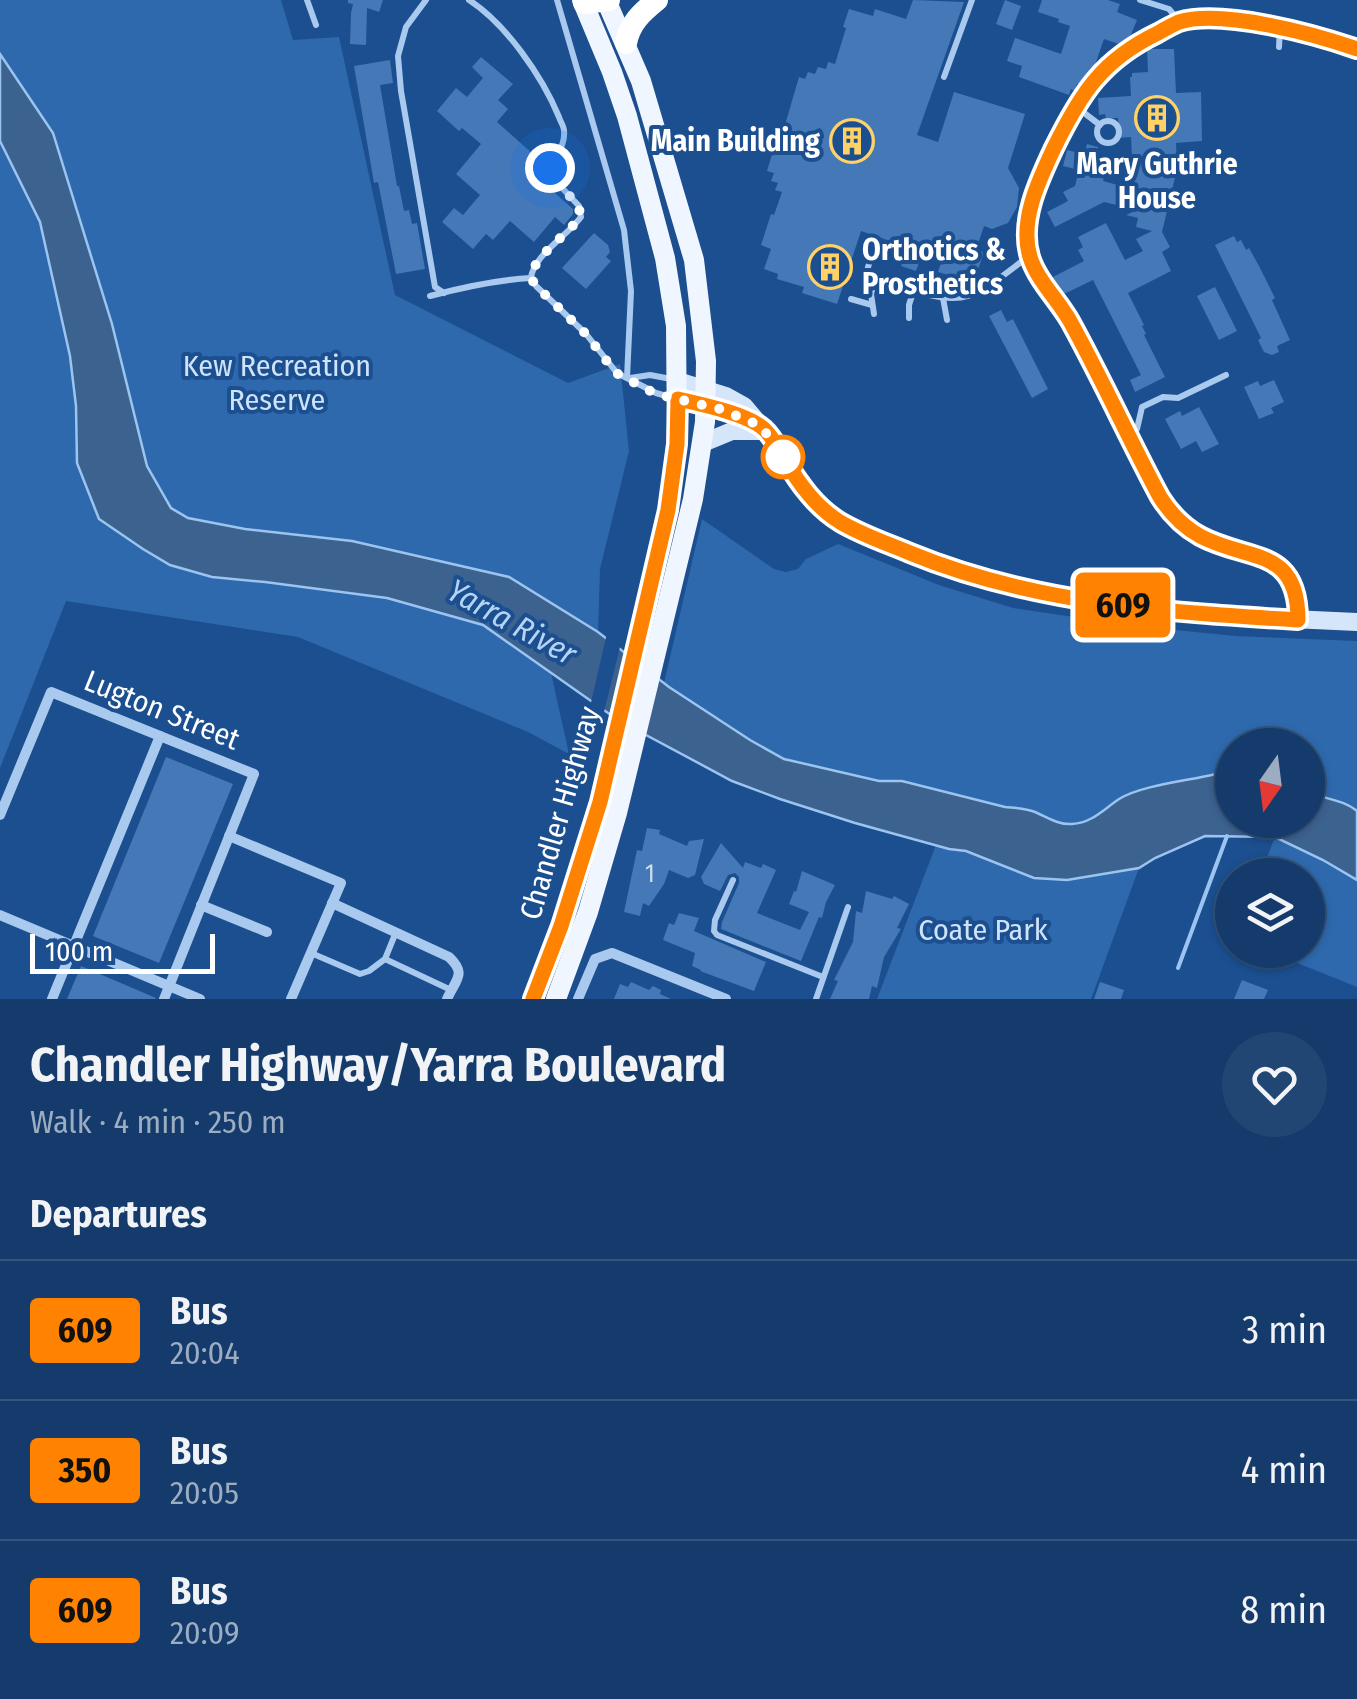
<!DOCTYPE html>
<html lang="en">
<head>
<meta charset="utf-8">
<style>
	:root { --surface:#143b6b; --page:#214673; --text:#f1f3f6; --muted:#9dadc1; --line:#33557e }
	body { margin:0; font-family:"Fira Sans Condensed",sans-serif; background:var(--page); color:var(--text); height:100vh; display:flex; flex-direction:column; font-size:38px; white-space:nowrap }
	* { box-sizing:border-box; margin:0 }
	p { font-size:32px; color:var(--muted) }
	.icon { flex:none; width:55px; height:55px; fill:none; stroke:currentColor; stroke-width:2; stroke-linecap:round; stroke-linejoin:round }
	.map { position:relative; height:999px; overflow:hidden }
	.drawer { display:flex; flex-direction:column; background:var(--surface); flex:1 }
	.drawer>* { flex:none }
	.badge { padding:0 20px; border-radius:8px; font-size:35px; line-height:65px }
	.needle { width:65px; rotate:194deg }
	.controls { position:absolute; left:1215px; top:728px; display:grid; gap:20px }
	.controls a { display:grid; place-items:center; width:110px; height:110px; border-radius:50%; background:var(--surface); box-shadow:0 2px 8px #0004,0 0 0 2px var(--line); font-size:50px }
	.scale { position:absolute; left:30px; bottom:25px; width:185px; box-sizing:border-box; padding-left:10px; border:5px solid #fff; border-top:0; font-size:28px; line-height:35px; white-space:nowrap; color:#fff; -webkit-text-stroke:8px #1b4f8f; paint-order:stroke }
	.you { position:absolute; width:50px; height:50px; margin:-25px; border:8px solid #fff; border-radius:50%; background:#1a73e8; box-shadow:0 0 0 15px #1a73e833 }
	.map>.badge { position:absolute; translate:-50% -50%; box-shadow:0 0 0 5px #fff }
	h2 { padding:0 30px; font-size:38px; line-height:90px }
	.round { display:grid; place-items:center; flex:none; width:105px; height:105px; border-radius:52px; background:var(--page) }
	.overview { display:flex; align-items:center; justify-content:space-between; height:170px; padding:0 30px }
	h1 { font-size:48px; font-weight:700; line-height:75px }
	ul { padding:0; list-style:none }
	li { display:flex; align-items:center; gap:30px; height:140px; padding:0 30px; border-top:2px solid var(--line) }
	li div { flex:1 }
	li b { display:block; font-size:38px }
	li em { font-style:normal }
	li .badge { min-width:110px; font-weight:700; text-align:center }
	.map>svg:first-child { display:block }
	.green { fill:#2e69ad }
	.water { fill:#3c6290; stroke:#9cc4f0; stroke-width:2.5 }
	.pier { fill:#1b4f8f }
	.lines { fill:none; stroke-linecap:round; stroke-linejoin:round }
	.stream { stroke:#9cc4f0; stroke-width:4 }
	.building { fill:#4478b7 }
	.lane { stroke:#a9c9ee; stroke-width:6 }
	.street { stroke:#a9c9ee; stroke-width:10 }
	.secondary { stroke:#d6e6fa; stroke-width:18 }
	.primary { stroke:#f0f6ff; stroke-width:20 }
	.highway { stroke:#fff; stroke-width:22 }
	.line-casing { stroke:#fff; stroke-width:22 }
	.line { stroke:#ff8200; stroke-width:15 }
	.walk { stroke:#fff; stroke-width:10; stroke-dasharray:0 18 }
	.stop-dot { fill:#fff; stroke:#ff8200; stroke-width:5 }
	.labels { text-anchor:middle; stroke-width:8; stroke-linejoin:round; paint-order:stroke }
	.number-label { font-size:25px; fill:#d0dded }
	.poi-label { font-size:30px; font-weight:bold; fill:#fff; stroke:#1b4f8f; text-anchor:end }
	.park-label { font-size:30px; fill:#cfe3fa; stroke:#1b4f8f }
	.street-label { font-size:30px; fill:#fff; stroke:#1b4f8f }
	.water-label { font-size:32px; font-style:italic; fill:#b5d3f5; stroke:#1b4f8f }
</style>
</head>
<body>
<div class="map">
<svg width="1357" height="999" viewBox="0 0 1357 999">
	<rect width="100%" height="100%" fill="#1b4f8f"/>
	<g class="green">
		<path d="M0,0H281L293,40L339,37L395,295L568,383L620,364L629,451L600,569L598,632L509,577L352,541L245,529L188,518L171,508L147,466L112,324L53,133L0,54Z"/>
		<path d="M0,141L40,222L70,356L76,406L77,463L99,519L170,565L212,577L265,582L387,598L484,625L551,673L569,754L528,732L298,637L66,601L0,768Z"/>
		<path d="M702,519L774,569L786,572L798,569L806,559L838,544L939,585L1013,608L1135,626L1235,636L1357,641V811C1343,799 1324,800 1308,791V745H1232V770C1201,780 1145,783 1119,799C1104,809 1092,823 1072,824C1059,825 1047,817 1035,812C1026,808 1015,808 1005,807L902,781H879L784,759L750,740L664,683Z"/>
		<path d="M1275,837L1323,860L1357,880V987L1265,950H1308V875H1260Z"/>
		<path d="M936,845L966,851L1034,878L1067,880L1139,868L1091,999H877Z"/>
	</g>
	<path class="water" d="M0,54L53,133L112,324L147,466L171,508L188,518L245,529L352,541L509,577L598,632L669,687L750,740L784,759L879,781H902L1005,807C1015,808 1025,808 1035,812C1047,817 1058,825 1072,824C1092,823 1104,809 1119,799C1145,783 1201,780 1232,770V820H1308V791C1324,800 1343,799 1357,811V880L1323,860L1275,837L1205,836L1155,858L1139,868L1067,880L1034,878L966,851L949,849L855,823L780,799L732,781L618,720L483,625L387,598L265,582L212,577L170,565L143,549L99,519L77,463L76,406L70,356L40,222L0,141Z"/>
	<path class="pier" d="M607,633L621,643L603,716L590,707Z"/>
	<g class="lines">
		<path class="stream" d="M1178,968L1227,836"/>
	</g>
	<g class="building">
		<path d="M348,0H383L379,12L367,8L366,45L350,44L351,13L353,4L348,3Z"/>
		<path d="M913,0L964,2L917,135L938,142L954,92L1025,114L1008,168L1019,188L1017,207L1008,223L992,229L984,226L976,250L984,252L978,270L970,268L965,280L938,272L941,263L921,257L916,271L901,266L906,252L891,247L893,242L861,231L837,304L802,293L804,287L777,279L778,274L764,269L771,249L761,245L771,214L774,215L782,192L775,190L778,183L771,181L774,173L767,171L776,141L780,142L799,77L805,79L808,72L815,74L818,67L826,69L828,62L835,64L846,28L843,27L849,9L873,16L875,9L906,19Z"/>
		<path d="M1005,0L1021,6L1012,30L996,24Z"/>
		<path d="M1042,0H1108L1120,4L1117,12L1137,20L1130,37L1122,45L1104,39L1095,65L1087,78L1081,85L1077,84L1074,91L1071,89L1069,95L1019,77L1022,66L1007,61L1015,38L1061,54L1070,26L1058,22L1059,19L1038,12Z"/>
		<path d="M1147,49H1174L1176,93L1201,92L1202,141L1176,143L1177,169L1162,232L1170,247L1162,252L1171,271L1128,293L1144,325L1142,326L1146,334L1144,335L1165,377L1135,392L1130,380L1141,375L1093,280L1062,295L1053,277L1084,261L1078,250L1083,247L1078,237L1106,223L1125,260L1143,251L1136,239L1152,231L1136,227L1138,218L1126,215L1137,210L1104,202L1055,227L1047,212L1068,201L1063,192L1075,186L1079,170L1063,166L1067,150L1084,154L1087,144L1098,147L1096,157L1104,159L1102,170L1106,171L1103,181L1125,187L1132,158L1131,137L1119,138L1118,118H1106L1105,114L1099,115L1098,98L1131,96L1130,77H1132V73L1148,72Z"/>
		<path d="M481,57L513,84L498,100L508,109L497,122L534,155L524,166L573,209V214L564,225L555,217L534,242L510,221L493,240L486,234L473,249L442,222L454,208L463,215L480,195L456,174L481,144L462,128L459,131L437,111L456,88L467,97L483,78L472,67Z"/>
		<path d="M390,60L393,83L380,85L397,186H399L404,211L409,210L412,224L417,223L425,269L396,274L378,182L374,183L354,66Z"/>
		<path d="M594,233L608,245L610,252L606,257L611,261L586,289L562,268Z"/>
		<path d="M1234,236L1237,242L1241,240L1246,250L1249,248L1259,266L1275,298L1272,300L1290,340L1277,346L1279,352L1272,355L1264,352L1258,340L1261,338L1215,245Z"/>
		<path d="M1215,287L1237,331L1219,340L1197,296Z"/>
		<path d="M1001,310L1007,322L1013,319L1048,389L1032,398L989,316Z"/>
		<path d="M1274,380L1284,402L1271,408L1274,413L1259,419L1244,387L1258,381L1260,386Z"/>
		<path d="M1199,407L1219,444L1202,452L1196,441L1181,449L1165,419L1180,411L1182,416Z"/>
		<path d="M166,757L233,784L159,963L93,936Z"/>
		<path d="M647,828L660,830L659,834L687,846L689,841L704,839L695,875L688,878L669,870L664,884L649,906L643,903L640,916L624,912L637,850L642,851Z"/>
		<path d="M721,843L743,868L745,862L761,868L763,864L776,870L757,913L800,930L809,912L789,904L794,891L796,892L802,871L835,885L826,902L822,918L819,917L801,961L721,929L722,922L739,883V877L735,873L728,875L720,891L704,884L701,877Z"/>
		<path d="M866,891L892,899L894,896L909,904L897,928L901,929L884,957L877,988L872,986L869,999H830L838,981L834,980L853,942L856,911L862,913Z"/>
		<path d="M679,913L699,918L694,931L766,962L754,991L700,971L701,970L692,966L695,953L663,940L669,923L674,925Z"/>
		<path d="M81,966L156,998L155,999H67Z"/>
		<path d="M1242,980L1268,990L1264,999H1234Z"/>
		<path d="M631,982L649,990L653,986L661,990L660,994L671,999H614L620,984L628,987Z"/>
		<path d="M1100,982L1124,990L1121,999H1094Z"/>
	</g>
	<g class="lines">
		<g class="lane">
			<path d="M307,0L316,25"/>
			<path d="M426,0L406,27L398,56L401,91L435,287L444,293"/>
			<path d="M469,0C506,24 542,76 559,117C560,121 564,126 564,131C566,148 551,159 550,175L579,206L581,217C567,236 533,256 531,278"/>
			<path d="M557,0L624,230L631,291L627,378"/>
			<path d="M1140,0L1169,9L1180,22"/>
			<path d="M1279,47L1280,28"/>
			<path d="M944,77L972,0"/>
			<path d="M1075,106L1100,125"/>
			<circle cx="1108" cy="132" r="11"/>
			<path d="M872,254L866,274C893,283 940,305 968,296C990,288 1011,269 1029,256"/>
			<path d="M430,296C464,287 496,280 531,278L536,286L586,334L617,373L656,393L673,398"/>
			<path d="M943,298L947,320"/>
			<path d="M851,299L872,305"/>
			<path d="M874,314L871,294L875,277"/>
			<path d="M909,318V305L914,289"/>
			<path d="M630,378L650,375L671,379"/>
			<path d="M1128,435L1137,429L1142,407L1163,397L1178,398L1226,375"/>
			<path d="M1298,615C1299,549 1242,559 1199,535C1182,526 1170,512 1159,497C1129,438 1101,379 1070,321C1058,299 1037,280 1030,257C1019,221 1039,179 1055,148C1061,135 1067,120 1074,107C1096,71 1138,35 1179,22C1222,9 1314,34 1357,49"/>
			<path d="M733,880L715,920L714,931L717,935L823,977"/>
			<path d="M396,932L385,959L451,990"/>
			<path d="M311,953L360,974L369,971L385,959"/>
			<path d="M816,999L848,907"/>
		</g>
		<g class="street">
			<path d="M0,815L51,692L254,774L164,999"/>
			<path d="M229,836L341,883L291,999"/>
			<path d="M332,903L449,957C467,974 456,979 447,999"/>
			<path d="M201,905L267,932"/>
			<path d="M0,915L200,999"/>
			<path d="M52,999L160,736"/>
			<path d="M578,999L595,959L612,953L726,999"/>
		</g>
		<g class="secondary">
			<path d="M678,381L726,396L744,406L772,439L807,494L838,520L860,533L962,573L1035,592L1132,606L1209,615L1357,622"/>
			<path d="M678,399L720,409L756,424"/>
			<path d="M703,443L732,431H760"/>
		</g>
		<g class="primary">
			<path d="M533,999L561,926L600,801L668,510L677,444L676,326L665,258L627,116L612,72L582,0"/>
			<path d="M556,999L588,912L617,813L693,499L705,422L706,361L694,260L641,81L606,0"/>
		</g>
		<g class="highway">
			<path d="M584,3L609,0"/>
			<path d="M626,43C630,23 641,13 657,0"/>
		</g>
	</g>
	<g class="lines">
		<g class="line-casing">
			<path id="line" d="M533,999L561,926L600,802L668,510L677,444L678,399C700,404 748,414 764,429C773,437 779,450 785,460C800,485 816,507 840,522C862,535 886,543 910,553C1034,604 1165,612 1298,620C1298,546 1248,562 1200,536C1182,526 1170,513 1160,497C1129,439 1102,379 1070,321C1058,300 1037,280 1030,257C1019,221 1039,180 1054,148C1081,93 1102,60 1158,33C1165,29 1172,25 1179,22C1222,9 1314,34 1357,49"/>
		</g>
		<use href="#line" class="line"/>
		<path class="walk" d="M550,168V175L579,206L580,217C567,236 533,256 531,278L536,286L586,334L616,373L656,394L720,409L761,426L783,457"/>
	</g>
	<defs>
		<g id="building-ring" transform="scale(2.25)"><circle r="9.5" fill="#1b4f8f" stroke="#ffd166" stroke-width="1.5"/><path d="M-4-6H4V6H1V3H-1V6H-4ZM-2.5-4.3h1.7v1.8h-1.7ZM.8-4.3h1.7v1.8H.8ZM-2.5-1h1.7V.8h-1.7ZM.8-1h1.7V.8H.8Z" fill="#ffd166"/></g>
	</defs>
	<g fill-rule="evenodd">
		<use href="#building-ring" x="1157" y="118"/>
		<use href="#building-ring" x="852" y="141"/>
		<use href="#building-ring" x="830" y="267"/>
	</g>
	<circle class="stop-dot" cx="783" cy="457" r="20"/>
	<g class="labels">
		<g class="number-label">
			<text x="650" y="882">1</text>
		</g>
		<g class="poi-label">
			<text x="820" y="151">Main Building</text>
			<text x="1157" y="174" text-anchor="middle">Mary Guthrie<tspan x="1157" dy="34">House</tspan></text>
			<text x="862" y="260" text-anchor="start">Orthotics &amp;<tspan x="862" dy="34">Prosthetics</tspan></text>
		</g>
		<g class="park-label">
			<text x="277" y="376">Kew Recreation<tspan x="277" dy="34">Reserve</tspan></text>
			<text x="983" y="940">Coate Park</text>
		</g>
		<g class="street-label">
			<text transform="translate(162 710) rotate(22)" y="10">Lugton Street</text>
			<text transform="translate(560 813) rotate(-74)" y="10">Chandler Highway</text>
		</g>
		<g class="water-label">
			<text transform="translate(512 622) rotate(29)" y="11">Yarra River</text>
		</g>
	</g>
</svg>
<div class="controls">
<a><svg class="needle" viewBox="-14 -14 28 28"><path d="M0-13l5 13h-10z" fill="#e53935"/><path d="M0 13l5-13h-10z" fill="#9dadc1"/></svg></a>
<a><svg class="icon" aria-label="layers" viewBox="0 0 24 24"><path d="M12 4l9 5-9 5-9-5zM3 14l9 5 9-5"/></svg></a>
</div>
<div class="scale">100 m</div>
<div class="you" style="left:550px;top:168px"></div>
<b class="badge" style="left:1123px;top:605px;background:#ff8200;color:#111">609</b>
</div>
<section class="drawer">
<div class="overview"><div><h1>Chandler Highway/Yarra Boulevard</h1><p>Walk · 4 min · 250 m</p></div><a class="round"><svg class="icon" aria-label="heart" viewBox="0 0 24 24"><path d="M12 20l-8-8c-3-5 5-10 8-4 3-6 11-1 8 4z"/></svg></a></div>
<h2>Departures</h2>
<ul>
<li><span class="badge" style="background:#ff8200;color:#111">609</span><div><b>Bus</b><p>20:04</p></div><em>3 min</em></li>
<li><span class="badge" style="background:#ff8200;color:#111">350</span><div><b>Bus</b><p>20:05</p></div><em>4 min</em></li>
<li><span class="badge" style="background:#ff8200;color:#111">609</span><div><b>Bus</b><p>20:09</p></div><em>8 min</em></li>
</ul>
</section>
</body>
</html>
